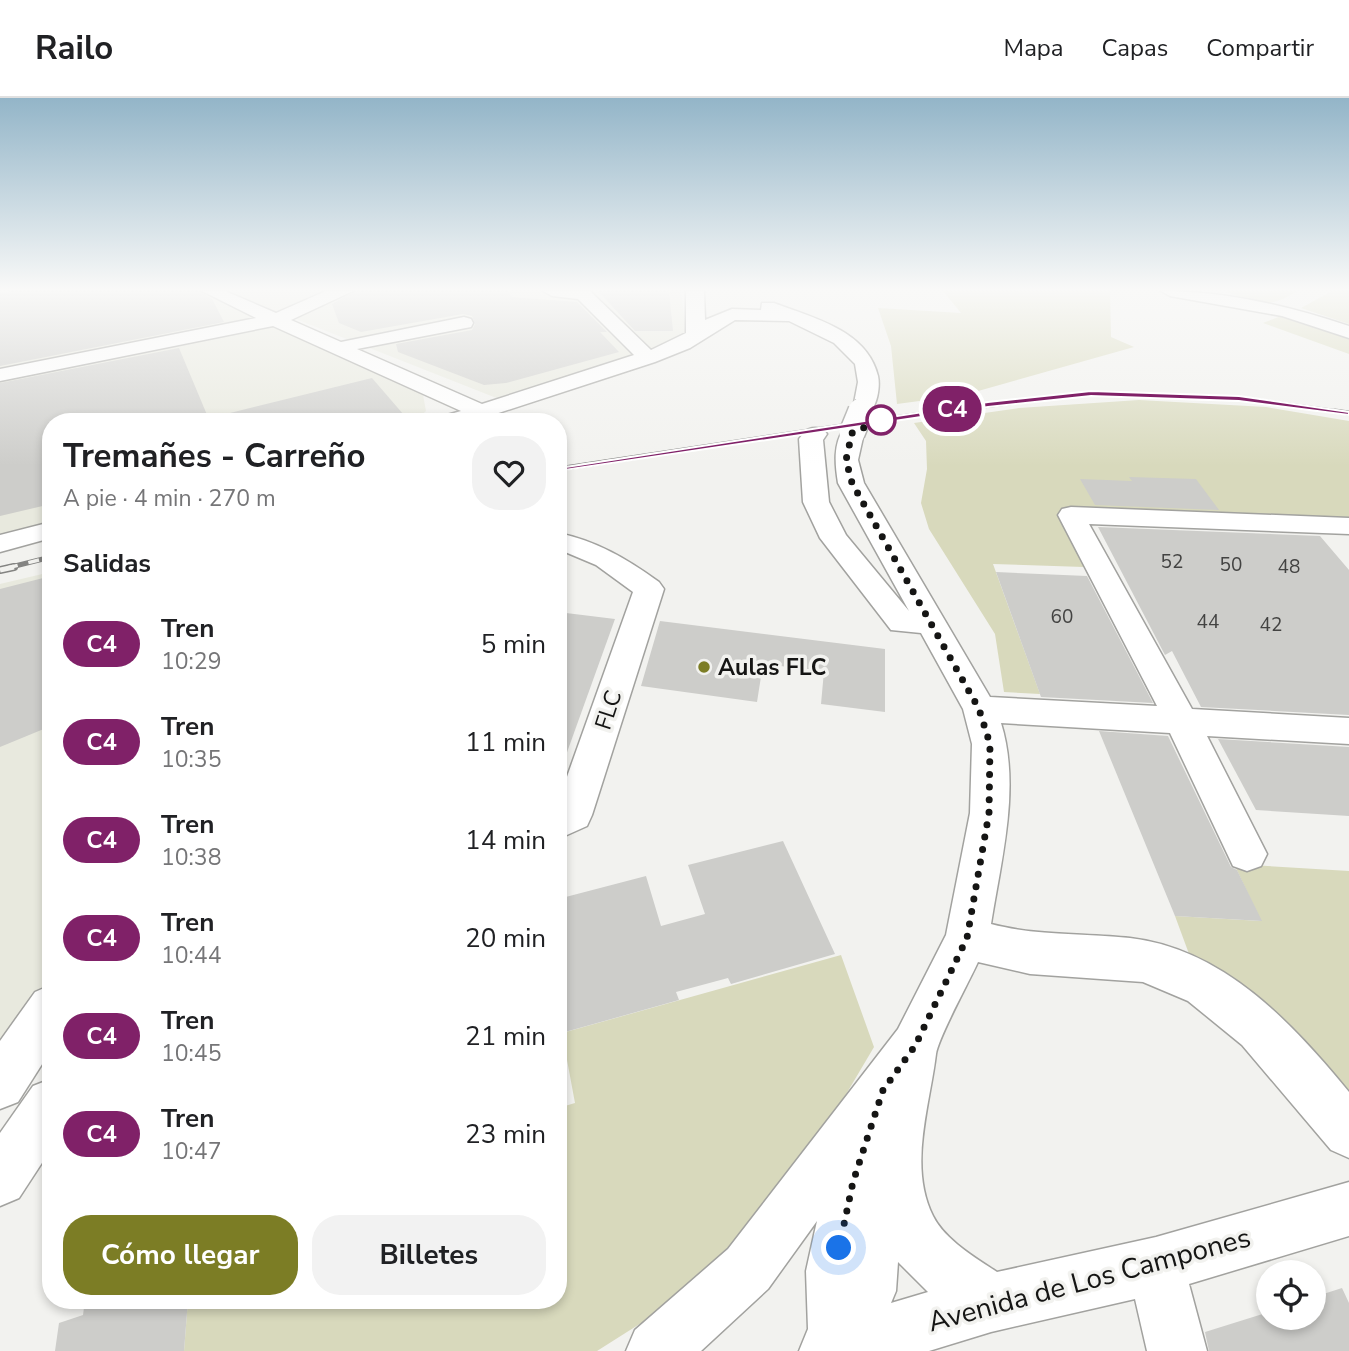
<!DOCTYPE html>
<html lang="es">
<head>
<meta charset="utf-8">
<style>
	:root { --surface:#fff; --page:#f2f2f2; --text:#202124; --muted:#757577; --line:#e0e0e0; --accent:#7c7d25 }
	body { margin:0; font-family:"Nunito Sans",sans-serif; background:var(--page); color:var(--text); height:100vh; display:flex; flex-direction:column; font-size:26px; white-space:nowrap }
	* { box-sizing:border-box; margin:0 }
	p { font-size:23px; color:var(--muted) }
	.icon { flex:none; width:38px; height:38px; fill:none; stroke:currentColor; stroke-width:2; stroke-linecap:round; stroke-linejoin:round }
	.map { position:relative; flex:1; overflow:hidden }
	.drawer { position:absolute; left:42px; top:315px; width:525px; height:896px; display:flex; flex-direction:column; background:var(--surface); border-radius:28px; box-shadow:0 4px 10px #0003 }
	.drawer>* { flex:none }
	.badge { padding:0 14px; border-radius:23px; font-size:24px; line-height:46px }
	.controls { position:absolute; left:1256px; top:1162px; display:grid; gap:14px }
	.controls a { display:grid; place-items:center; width:70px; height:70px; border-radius:50%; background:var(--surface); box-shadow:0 4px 10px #0003; font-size:35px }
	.you { position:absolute; width:35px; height:35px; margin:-18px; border:5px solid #fff; border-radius:50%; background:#1a73e8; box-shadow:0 0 0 10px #1a73e833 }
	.map>.badge { position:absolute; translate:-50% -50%; box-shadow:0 0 0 4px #fff }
	h2 { padding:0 21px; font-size:26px; line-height:63px }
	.round { display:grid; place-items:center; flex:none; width:74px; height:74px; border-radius:28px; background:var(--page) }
	.overview { display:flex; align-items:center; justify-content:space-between; height:119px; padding:0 21px }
	h1 { font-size:33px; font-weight:700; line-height:52px }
	.cta { display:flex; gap:14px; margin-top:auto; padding:14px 21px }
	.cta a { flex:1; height:80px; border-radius:28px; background:var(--accent); color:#fff; font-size:28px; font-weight:700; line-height:80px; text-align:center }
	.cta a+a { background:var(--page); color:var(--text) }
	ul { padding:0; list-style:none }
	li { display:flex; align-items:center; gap:21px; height:98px; padding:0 21px }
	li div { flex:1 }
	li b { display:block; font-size:26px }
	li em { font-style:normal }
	li .badge { min-width:77px; font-weight:700; text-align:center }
	header { display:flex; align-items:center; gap:42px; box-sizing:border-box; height:98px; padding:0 35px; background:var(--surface); border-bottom:2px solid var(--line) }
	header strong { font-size:33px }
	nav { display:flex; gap:38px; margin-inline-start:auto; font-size:24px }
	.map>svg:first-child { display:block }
	.built { fill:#e8e9de }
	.green { fill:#d8d9bc }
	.building { fill:#cdcdca }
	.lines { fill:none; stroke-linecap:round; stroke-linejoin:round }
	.minor-casing { stroke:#a2a29f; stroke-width:3 }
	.minor { fill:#fff; fill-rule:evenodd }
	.rail-far2-casing { stroke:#848482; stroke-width:4.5 }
	.rail-far1-casing { stroke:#848482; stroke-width:5 }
	.rail-casing { stroke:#848482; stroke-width:8 }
	.rail-far2 { stroke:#f2f2ef; stroke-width:2.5; stroke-dasharray:9; stroke-linecap:butt }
	.rail-far1 { stroke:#f2f2ef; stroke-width:3.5; stroke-dasharray:11; stroke-linecap:butt }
	.rail { stroke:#f2f2ef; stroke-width:5; stroke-dasharray:15; stroke-linecap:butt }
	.minor-bridge-far1-casing { stroke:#a2a29f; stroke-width:21; stroke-linecap:butt }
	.minor-bridge-casing { stroke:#a2a29f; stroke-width:28; stroke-linecap:butt }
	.minor-bridge-far1 { stroke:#fff; stroke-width:19 }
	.minor-bridge { stroke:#fff; stroke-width:25 }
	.line { fill:#802168; stroke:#fff; stroke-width:2 }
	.walk { stroke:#151514; stroke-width:7; stroke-dasharray:0 12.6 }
	.stop-dot { fill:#fff; stroke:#802168; stroke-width:3.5 }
	.poi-dot { fill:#7c7d25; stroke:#f2f2ef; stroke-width:2.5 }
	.labels { text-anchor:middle; stroke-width:7; stroke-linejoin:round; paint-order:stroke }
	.number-label { font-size:19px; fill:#434342 }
	.poi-label { font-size:23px; font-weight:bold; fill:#151514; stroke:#f2f2ef; text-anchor:start }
	.street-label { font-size:23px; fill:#151514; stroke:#f2f2ef }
	.near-street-label { font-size:28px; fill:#151514; stroke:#f2f2ef }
</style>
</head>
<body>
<header>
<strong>Railo</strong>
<nav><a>Mapa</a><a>Capas</a><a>Compartir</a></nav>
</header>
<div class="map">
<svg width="1349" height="1253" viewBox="0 0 1349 1253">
	<rect width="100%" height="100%" fill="#f2f2ef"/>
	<g class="built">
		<path d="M0,193H199L423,297L426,313L417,321L407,324H51V423L0,437Z"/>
		<path d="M225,193H681L688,251L499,301Z"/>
		<path d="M51,474V877L0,944V486Z"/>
	</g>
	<g class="green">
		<path d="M943,193H1110L1111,239L1134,249L964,297L897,306L891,248L878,210L961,215Z"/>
		<path d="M1225,193H1297C1268,212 1255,205 1225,193Z"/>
		<path d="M1332,193H1349V226L1301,210Z"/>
		<path d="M1281,218L1349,240V256L1263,225Z"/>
		<path d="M1139,302L1266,309L1349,323V425L1059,414L1084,469L993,466L1040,596L1004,594L995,536L929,431L921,405L927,371L926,343L914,325L1019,310Z"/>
		<path d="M1234,766L1349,773V1008L1192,864L1175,818L1261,823Z"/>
		<path d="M841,857L874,949L793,1086L668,1208L597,1253H184L188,1202H558V1010L575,1005L562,935Z"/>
	</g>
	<g class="building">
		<path d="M10,193H200L212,201L224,224L0,268V195Z"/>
		<path d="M355,193H508L512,199L577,204L607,234H600L619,254L506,285L484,287L398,254L396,246L472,232L475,226L472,218L463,216L361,234L339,225L332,206Z"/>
		<path d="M598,193H669L673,233H635Z"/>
		<path d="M179,250L210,324H51V406L0,418V285Z"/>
		<path d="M372,280L410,324H231L230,315Z"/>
		<path d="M1129,379L1196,381L1219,412L1095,407L1080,381L1132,383Z"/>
		<path d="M1098,429L1320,438L1349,472V617L1201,609L1172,553L1165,557Z"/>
		<path d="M996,474L1087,478L1153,605L1041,599Z"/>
		<path d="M51,478V628L0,649V491Z"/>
		<path d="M558,514L615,521L561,671L558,670Z"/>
		<path d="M660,523L885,551V614L821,606L824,573L763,566L757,604L641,588Z"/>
		<path d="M1099,633L1168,638L1231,769L1237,772L1262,823L1175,818Z"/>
		<path d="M1218,641L1349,649V718L1256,712Z"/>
		<path d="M783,743L835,856L731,886L728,880L676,894L679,902L558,936V801L646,778L661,828L705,816L688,767Z"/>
		<path d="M1342,1190L1349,1205V1253H1209L1205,1234L1269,1214V1220H1314V1199Z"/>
		<path d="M85,1202H188L184,1253H55L59,1225L83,1217Z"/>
	</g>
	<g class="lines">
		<g class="minor-casing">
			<g id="minor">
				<path d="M202,193H225L276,215L326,193H353L291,222L341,244L464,219L471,221L473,225L471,229L357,251L482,306L634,257L578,201L552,198L543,193H590L651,252L686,235V193H704L705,222L732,211L761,212L762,205H774C813,220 867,232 878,278C880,287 878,301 873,310H857L854,305L858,284L855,266L834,245L789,223L735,222L690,250L655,264L471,324H437L440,319L461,313L273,228L0,283V271L256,220Z"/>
				<path d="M1161,193C1226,193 1288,208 1349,228V240L1282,218L1170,198Z"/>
				<path d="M852,328L860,330L864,335L858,362L864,385L990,599L1157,608L1058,417L1062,411L1071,409L1349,420V436L1089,426L1192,611L1349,620V646L1207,638L1267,756L1261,768L1247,773L1233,768L1170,635L1001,625C1021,689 1001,762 991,826C1037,838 1083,835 1130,840C1224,851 1292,925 1349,994V1060L1331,1052L1242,947L1188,903L1143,884L1030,876L978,864C970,882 938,940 936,956C930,1007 908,1068 933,1118C945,1142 976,1160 997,1174L1156,1139L1349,1084V1138L1189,1186L1207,1253H1147L1135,1201L991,1234L929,1253H799L808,1231L806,1173L817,1123L768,1191L701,1253H626L635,1232L728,1151L898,931L946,837L970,715L972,646L963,611L921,535L891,532L820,440L803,404L799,341C806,331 811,328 823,331L827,336L823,342L829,404L846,437L909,513L838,385C835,366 833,347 844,330ZM898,1164L928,1194L891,1205L896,1193Z"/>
				<path d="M51,424V440L0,454V437Z"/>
				<path d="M558,435C597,443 627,461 659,484L664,491L592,717L587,728L558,741V704L633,494L596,467L558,451Z"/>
				<path d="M51,887V952L18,1004L0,1011V943L35,894Z"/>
				<path d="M51,981V1051L19,1100L0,1108V1035L33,988Z"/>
			</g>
		</g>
		<use href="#minor" class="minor"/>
		<g class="rail-far2-casing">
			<path id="rail-far2" d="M929,315L1091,295L1239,300L1348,315"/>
		</g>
		<g class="rail-far1-casing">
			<g id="rail-far1">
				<path d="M1335,313L1349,315"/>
				<path d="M558,371L941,313"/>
				<path d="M7,470L51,459"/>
			</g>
		</g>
		<g class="rail-casing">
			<path id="rail" d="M0,472L14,469"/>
		</g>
		<use href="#rail-far2" class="rail-far2"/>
		<use href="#rail-far1" class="rail-far1"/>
		<use href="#rail" class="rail"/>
		<g class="minor-bridge-far1-casing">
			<path id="minor-bridge-far1" d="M861,315L865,305"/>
		</g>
		<g class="minor-bridge-casing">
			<path id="minor-bridge" d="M852,335L861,313"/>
		</g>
		<use href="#minor-bridge-far1" class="minor-bridge-far1"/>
		<use href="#minor-bridge" class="minor-bridge"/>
	</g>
	<linearGradient id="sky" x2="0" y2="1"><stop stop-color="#93b5c8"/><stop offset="0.52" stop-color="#f9f9f8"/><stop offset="1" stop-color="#f9f9f8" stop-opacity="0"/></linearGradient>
	<rect width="1349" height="368" fill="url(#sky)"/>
	<path class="line" d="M1091,293L1239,298L1349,314V317L1239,303L1091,298L988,309L558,373L553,371L988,304Z"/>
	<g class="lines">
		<path class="walk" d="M839,1150L853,1084L883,992L915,948L967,840L989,715L990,646L979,611L852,385L846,362L852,335L881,322"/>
	</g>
	<circle class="stop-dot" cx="881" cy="322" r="14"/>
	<circle class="poi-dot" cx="704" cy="569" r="7"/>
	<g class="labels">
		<g class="number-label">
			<text x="1172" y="470">52</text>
			<text x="1231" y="473">50</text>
			<text x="1289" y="475">48</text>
			<text x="1062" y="525">60</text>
			<text x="1208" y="530">44</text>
			<text x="1271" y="533">42</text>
		</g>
		<g class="poi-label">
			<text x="718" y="577">Aulas FLC</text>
		</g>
		<g class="street-label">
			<text transform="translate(608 612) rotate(-72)" y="8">FLC</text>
		</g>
		<g class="near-street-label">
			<text transform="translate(1089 1181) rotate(-15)" y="10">Avenida de Los Campones</text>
		</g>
	</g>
</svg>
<div class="controls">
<a><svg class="icon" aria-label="locate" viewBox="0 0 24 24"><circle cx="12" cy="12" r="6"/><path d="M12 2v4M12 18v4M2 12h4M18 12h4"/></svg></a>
</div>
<div class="you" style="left:839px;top:1150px"></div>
<b class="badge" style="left:952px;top:311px;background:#802168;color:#fff">C4</b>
<section class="drawer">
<div class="overview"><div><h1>Tremañes - Carreño</h1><p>A pie · 4 min · 270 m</p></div><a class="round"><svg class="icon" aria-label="heart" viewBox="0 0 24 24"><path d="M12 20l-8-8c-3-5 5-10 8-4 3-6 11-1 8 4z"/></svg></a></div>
<h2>Salidas</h2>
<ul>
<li><span class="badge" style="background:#802168;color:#fff">C4</span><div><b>Tren</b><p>10:29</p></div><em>5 min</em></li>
<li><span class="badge" style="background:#802168;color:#fff">C4</span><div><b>Tren</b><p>10:35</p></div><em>11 min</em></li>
<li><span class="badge" style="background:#802168;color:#fff">C4</span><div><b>Tren</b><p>10:38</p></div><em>14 min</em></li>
<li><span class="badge" style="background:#802168;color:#fff">C4</span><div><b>Tren</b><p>10:44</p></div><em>20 min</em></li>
<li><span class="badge" style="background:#802168;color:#fff">C4</span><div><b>Tren</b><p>10:45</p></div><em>21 min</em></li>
<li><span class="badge" style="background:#802168;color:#fff">C4</span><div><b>Tren</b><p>10:47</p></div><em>23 min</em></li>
</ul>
<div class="cta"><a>Cómo llegar</a><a>Billetes</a></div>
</section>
</div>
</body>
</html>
